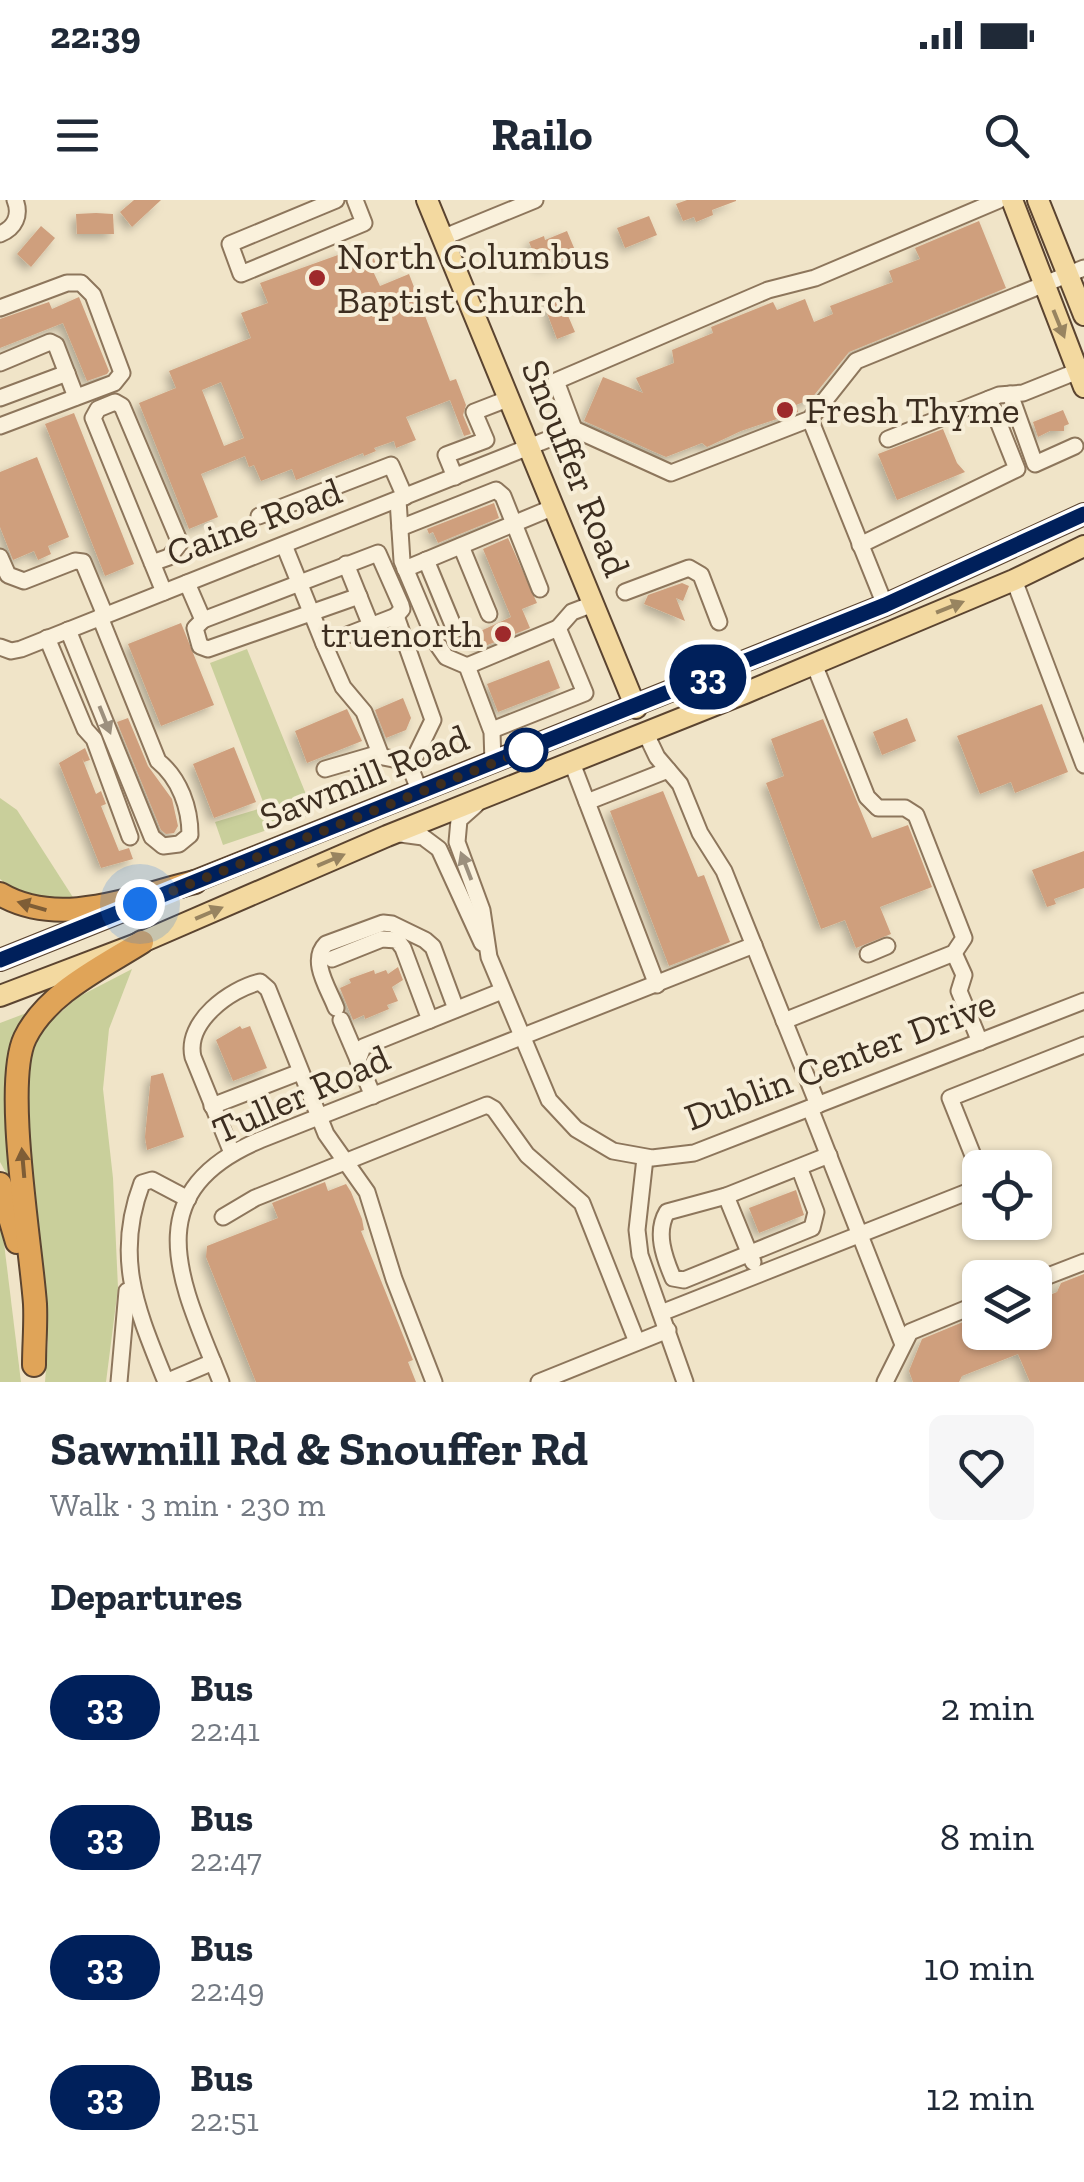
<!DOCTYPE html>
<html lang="en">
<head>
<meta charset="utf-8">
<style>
	:root { --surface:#fff; --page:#f6f6f7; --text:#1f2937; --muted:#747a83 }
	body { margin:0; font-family:"Zilla Slab",serif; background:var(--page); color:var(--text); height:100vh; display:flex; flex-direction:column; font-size:38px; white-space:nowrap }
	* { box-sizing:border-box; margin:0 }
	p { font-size:32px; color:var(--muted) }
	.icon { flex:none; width:55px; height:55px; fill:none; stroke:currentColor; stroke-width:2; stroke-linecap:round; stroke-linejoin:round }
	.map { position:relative; height:1182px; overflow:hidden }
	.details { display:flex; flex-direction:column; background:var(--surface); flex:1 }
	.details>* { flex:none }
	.badge { padding:0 20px; border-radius:32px; font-size:35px; line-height:65px }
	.fabs { position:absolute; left:962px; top:950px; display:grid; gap:20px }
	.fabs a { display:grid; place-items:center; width:90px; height:90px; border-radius:15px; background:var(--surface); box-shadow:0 2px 8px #0004; font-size:50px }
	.you { position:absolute; width:50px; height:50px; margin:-25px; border:8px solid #fff; border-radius:50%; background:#1a73e8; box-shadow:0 0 0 15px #1a73e833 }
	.map>.badge { position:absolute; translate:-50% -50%; box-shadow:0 0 0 5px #fff }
	h2 { padding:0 50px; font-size:38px; line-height:90px }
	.round { display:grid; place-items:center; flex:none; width:105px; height:105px; border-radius:15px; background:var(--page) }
	.overview { display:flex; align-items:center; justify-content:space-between; height:170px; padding:0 50px }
	h1 { font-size:48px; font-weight:700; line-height:75px }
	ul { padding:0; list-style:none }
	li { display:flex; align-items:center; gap:30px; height:130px; padding:0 50px }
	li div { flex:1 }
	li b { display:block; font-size:38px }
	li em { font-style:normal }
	li .badge { min-width:110px; font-weight:700; text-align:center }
	.status { display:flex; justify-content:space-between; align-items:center; height:70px; padding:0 50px; background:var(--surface); direction:ltr }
	.status svg { height:28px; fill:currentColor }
	header { display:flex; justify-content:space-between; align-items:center; height:130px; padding:0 50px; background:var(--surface); font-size:45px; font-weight:700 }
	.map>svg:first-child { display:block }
	.green { fill:#c9cf9b }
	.building { fill:#cf9f7d; fill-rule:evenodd; filter:url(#shadow) }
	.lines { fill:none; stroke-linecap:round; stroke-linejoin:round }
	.minor-casing { stroke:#8d765c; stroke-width:19 }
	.major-casing { stroke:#5b4430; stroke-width:24 }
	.highway-casing { stroke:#5b4430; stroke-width:26 }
	.minor { stroke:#faf1dc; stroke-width:15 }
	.major { stroke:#f3d9a0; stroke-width:20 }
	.highway { stroke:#e0a458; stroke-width:22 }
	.oneway { fill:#988460 }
	.oneway2 { fill:#9c907e }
	.oneway3 { fill:#7e5d36 }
	.line-casing { stroke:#fff; stroke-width:22 }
	.line { stroke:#00205b; stroke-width:15 }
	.walk { stroke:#3d2e20; stroke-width:10; stroke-dasharray:0 18 }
	.poi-dot { fill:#9e2a2b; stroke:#f7eed8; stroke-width:4 }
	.stop-dot { fill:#fff; stroke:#00205b; stroke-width:5 }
	.labels { text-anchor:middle; stroke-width:8; stroke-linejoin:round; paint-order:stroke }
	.poi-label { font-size:38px; fill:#3d2e20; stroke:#f7eed8; text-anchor:start }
	.street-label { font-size:38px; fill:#3d2e20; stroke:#f7eed8 }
</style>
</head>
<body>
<div class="status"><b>22:39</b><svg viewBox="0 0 49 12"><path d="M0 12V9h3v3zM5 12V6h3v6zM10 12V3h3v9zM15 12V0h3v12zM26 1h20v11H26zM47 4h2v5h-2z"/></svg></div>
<header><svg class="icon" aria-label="menu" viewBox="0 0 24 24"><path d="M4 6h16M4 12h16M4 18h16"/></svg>Railo<svg class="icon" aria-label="search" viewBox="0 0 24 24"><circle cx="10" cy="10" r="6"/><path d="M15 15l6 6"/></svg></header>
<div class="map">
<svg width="1084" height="1182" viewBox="0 0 1084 1182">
	<defs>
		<filter id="shadow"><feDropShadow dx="-4.5" dy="4.5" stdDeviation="5" flood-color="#0004"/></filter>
	</defs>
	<rect width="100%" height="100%" fill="#f0e4c8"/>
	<g class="green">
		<path d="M247,449L314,614L223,645L215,622L265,607L210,463Z"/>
		<path d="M0,598L17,610L76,702C50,705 20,697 0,679Z"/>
		<path d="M132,769L109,829L103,889L113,978L118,1088L106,1182H45L48,1142L26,902L31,852L48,818L51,821L78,797Z"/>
		<path d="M37,809L13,974L10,980L0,962V823Z"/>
		<path d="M0,1022L4,1043L21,1182H0Z"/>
	</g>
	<g class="building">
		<path d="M134,0H161L132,27L120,12Z"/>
		<path d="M687,0H736V1L712,10L713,15L696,22L694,17L683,21L676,4Z"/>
		<path d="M96,13L113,14L114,34H77L76,14Z"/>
		<path d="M649,16L657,35L625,48L617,28Z"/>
		<path d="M979,21L1006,88L849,152L811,199L796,205L798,212L741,231L707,247L702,243L666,257L584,221L603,177L643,193L636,178L674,163L672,150L713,133L711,127L773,102L777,110L805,99L814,122L833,114L830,106L893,82L889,71L920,59L915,48Z"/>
		<path d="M41,26L55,38L31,67L17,54Z"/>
		<path d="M567,31L577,55L539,67L529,42L544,36L545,40Z"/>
		<path d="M363,46L366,53L371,51L376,64L371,67L380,86L409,74L450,181L456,179L466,205L463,215L471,234L464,236L450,200L406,217L416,240L396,248L394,241L374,248L376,251L364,256L363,253L296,280L292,269L261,281L254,265L249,267L245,256L201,274L218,317L189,329L139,203L176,188L169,171L251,138L241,113L268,103L260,83ZM221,182L244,238L224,246L202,190Z"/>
		<path d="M560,95L562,100L567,99L571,109L566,111L575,132L557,139L547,113L550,112L546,100Z"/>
		<path d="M79,97L109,171L107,174L87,181L63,123L0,148V119L49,102L52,109Z"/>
		<path d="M1063,210L1069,224L1064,226V231H1050L1038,237L1033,222Z"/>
		<path d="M74,213L134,364L105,376L45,224Z"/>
		<path d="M943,229L957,263L965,272L897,300L878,254Z"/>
		<path d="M37,257L69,337L48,346L51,354L38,360L34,351L13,360L0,327V272Z"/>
		<path d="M494,303L499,318L438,343L433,332L429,334L427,329Z"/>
		<path d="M508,338L537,403L522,409L530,428L480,448L474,434L511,417L483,349Z"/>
		<path d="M682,383L689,386L683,401L676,398L685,421L644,404L648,395Z"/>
		<path d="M181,423L214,505L161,526L128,444Z"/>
		<path d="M549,460L560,488L498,512L487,484Z"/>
		<path d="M403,498L411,518L406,530L386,538L375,510Z"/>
		<path d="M1042,504L1068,572L1015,593L1011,582L980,594L957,536Z"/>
		<path d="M347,509L362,541L307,563L295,531Z"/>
		<path d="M128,518L148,566L172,599L178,626L174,633L166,634L161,630L117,522Z"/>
		<path d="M907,518L916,541L882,555L873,532Z"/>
		<path d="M823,519L872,638L908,625L932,687L880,707L891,734L856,748L845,720L821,729L766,583L784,576L771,539Z"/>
		<path d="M234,547L256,602L214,618L193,564Z"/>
		<path d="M85,548L90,560L84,562L82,558L96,594L101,591L106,604L101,606L119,651L129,648L133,659L101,668L59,563Z"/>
		<path d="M663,591L698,677L704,675L730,742L669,766L610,611Z"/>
		<path d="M1084,651V688L1054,699L1056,704L1047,707L1032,670Z"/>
		<path d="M398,767L403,780L392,787L398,801L387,805L389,809L365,819L364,815L353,820L340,788L351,783L349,779L374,770L375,774L386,770L388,774Z"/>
		<path d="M240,826L242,829L250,826L267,868L233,881L216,840Z"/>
		<path d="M163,873L184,937L147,950L145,937L151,876Z"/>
		<path d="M325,982L328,991L346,984L351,992L362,1019L364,1030L361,1031L413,1160L408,1162L416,1182H256L206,1057L207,1046L278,1018L272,1003Z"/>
		<path d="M796,990L804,1015L759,1033L749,1008Z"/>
		<path d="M1084,1074V1182H1030L1018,1154L962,1176L959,1182H913L909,1171L922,1139L980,1115V1132H1035V1092L1040,1091L1043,1098L1057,1092L1061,1083Z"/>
	</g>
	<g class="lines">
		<g class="minor-casing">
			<g id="minor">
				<path d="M336,0L230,44L241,74L364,23L355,0"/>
				<path d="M0,34C15,28 21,15 15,0"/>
				<path d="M442,38L535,0"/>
				<path d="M0,108L67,83H81L93,95L122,173L114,183L0,226"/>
				<path d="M0,163L50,142L56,145L76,197"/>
				<path d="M1010,194L1035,264L1075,246"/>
				<path d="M0,198L67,173"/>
				<path d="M810,219L885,405"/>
				<path d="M574,229L556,181L768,90L815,78L999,0"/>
				<path d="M888,239L999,195L1023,193L1078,171"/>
				<path d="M455,277L446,255L486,240L474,212L510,198"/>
				<path d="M398,300L402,361L437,444L446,457L467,466L492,532L493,563"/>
				<path d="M259,316L391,265L405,297"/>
				<path d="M400,328L496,290L503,296L540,389"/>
				<path d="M284,345L324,444L396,416L433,520L415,557L408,562"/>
				<path d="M860,345L1017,269L989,199"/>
				<path d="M461,346L489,414"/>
				<path d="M0,357L8,375L24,381L75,361L83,362L105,415"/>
				<path d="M426,360L455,430"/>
				<path d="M152,363L169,357L180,343L122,206L115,202L98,209L93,218L164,392"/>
				<path d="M346,364L371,426"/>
				<path d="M405,369L554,307"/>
				<path d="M1014,380L1084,565"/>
				<path d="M187,383L203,420L378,353L401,405L402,409L396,416"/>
				<path d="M625,392L689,368L701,375L719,422"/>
				<path d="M203,420L195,428L200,446L208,449L359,396"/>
				<path d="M558,428L572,412L593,404"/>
				<path d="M68,430L152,637L163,646L179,644L190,635C190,608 180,579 158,561L100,417"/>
				<path d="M47,438L85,529L94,539L130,637"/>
				<path d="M324,444L343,487L364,512L381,556"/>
				<path d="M0,447L11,451L21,449L574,229L671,273L810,219L856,161L1084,68"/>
				<path d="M467,466L558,428L585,493L492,530"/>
				<path d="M646,534L657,557L680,584L700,633L724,671L818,905"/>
				<path d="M572,563L657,785"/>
				<path d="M325,569L373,555L408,562L420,592"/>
				<path d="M587,602L668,570"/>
				<path d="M476,605L459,620L457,642L482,710L489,757L549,900L576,929L613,951L652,958L694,953L1084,801"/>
				<path d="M401,634L423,637L439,649L482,743"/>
				<path d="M954,753L964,775L959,791L980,842"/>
				<path d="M868,754L887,746"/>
				<path d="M332,759L382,739L397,740L403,748L430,820"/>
				<path d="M336,808C329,789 309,761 326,744L383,723L392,724L425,740L433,747L456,809"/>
				<path d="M341,820L359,862"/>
				<path d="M784,821L954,753L964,738L916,615L905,608H878L867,597L814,464"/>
				<path d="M373,896L358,860L363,847L502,791"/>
				<path d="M212,906L300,872"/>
				<path d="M810,908L902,1142"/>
				<path d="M232,953L193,857C185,822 230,789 260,782L268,789L326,934L367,992L394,1079L434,1182"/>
				<path d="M645,958L637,1030L640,1055L685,1182"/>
				<path d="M799,967L816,1012L812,1028L684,1080L673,1078C664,1057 655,1032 667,1012L726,996L829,955"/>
				<path d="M980,973L950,898L1084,845"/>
				<path d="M726,996L753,1062"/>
				<path d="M188,999L152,980L142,983C113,1059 138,1112 166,1182L213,1162"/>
				<path d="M223,1017L255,998L487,905L494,909L527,955L582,1003L637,1142"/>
				<path d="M1035,1081L1084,1062"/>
				<path d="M661,1113L980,987"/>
				<path d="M119,1182L127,1091"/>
				<path d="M221,1182C183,1086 132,994 260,940L754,745"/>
				<path d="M539,1182L668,1130"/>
				<path d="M885,1182L910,1132L980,1103"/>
			</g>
		</g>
		<g class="major-casing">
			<g id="major">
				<path d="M427,0L636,508"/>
				<path d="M1012,0L1084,187"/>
				<path d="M1038,0L1084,115"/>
				<path d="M180,687L885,405L1084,314"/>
				<path d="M0,760L135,706"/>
				<path d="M0,796L142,742L387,636L745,493L1014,380L1084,346"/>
			</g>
		</g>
		<g class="highway-casing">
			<g id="highway">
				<path d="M0,694C60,729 132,697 195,682"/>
				<path d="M0,984L17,1042"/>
				<path d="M34,1165C34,1145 36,1124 35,1104C31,1046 3,884 25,838C47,793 101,768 142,742"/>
			</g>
		</g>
		<use href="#minor" class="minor"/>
		<use href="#major" class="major"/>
		<use href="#highway" class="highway"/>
	</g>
	<defs><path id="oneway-solid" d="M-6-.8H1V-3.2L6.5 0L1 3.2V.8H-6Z" transform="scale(2.5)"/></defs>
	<g class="oneway">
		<use href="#oneway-solid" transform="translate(1059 124) rotate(68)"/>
		<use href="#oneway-solid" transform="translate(950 407) rotate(-22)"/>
		<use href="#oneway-solid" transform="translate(331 660) rotate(-23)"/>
		<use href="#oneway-solid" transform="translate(209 713) rotate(-23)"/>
	</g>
	<g class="oneway2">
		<use href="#oneway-solid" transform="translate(105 520) rotate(68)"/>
		<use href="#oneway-solid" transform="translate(466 666) rotate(-111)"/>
	</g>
	<g class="oneway3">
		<use href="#oneway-solid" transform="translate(32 706) rotate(-164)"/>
		<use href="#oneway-solid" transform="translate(23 963) rotate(-95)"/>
	</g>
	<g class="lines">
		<g class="line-casing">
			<path id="line" d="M0,760L885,405L1084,314"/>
		</g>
		<use href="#line" class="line"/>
		<path class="walk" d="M140,704L526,550"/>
	</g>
	<g class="poi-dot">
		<circle cx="317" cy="78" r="10"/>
		<circle cx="785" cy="210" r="10"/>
		<circle cx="503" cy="434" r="10"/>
	</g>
	<circle class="stop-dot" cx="526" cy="550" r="20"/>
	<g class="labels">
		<g class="poi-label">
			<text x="337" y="69">North Columbus<tspan x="337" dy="44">Baptist Church</tspan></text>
			<text x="805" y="223">Fresh Thyme</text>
			<text x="483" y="447" text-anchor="end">truenorth</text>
		</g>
		<g class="street-label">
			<text transform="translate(576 268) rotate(68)" y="13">Snouffer Road</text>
			<text transform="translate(254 322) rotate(-21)" y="13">Caine Road</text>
			<text transform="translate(364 577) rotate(-22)" y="13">Sawmill Road</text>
			<text transform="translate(840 860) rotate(-21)" y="13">Dublin Center Drive</text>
			<text transform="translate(301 894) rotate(-24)" y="13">Tuller Road</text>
		</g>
	</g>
</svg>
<div class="fabs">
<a><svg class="icon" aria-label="locate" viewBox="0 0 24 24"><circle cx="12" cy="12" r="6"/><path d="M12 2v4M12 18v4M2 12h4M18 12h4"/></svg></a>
<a><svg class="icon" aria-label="layers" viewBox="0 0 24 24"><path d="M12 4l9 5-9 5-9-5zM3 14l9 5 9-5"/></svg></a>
</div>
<div class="you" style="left:140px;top:704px"></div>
<b class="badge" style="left:708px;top:477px;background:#00205b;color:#fff">33</b>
</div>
<section class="details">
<div class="overview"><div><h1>Sawmill Rd &amp; Snouffer Rd</h1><p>Walk · 3 min · 230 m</p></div><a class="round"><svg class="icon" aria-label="heart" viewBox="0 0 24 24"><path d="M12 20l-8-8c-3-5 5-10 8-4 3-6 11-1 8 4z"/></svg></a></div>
<h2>Departures</h2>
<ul>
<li><span class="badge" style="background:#00205b;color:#fff">33</span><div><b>Bus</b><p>22:41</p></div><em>2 min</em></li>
<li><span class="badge" style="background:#00205b;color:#fff">33</span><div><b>Bus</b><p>22:47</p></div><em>8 min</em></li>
<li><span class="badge" style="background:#00205b;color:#fff">33</span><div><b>Bus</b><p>22:49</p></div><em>10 min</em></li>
<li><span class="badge" style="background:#00205b;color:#fff">33</span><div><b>Bus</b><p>22:51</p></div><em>12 min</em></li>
</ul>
</section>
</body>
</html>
